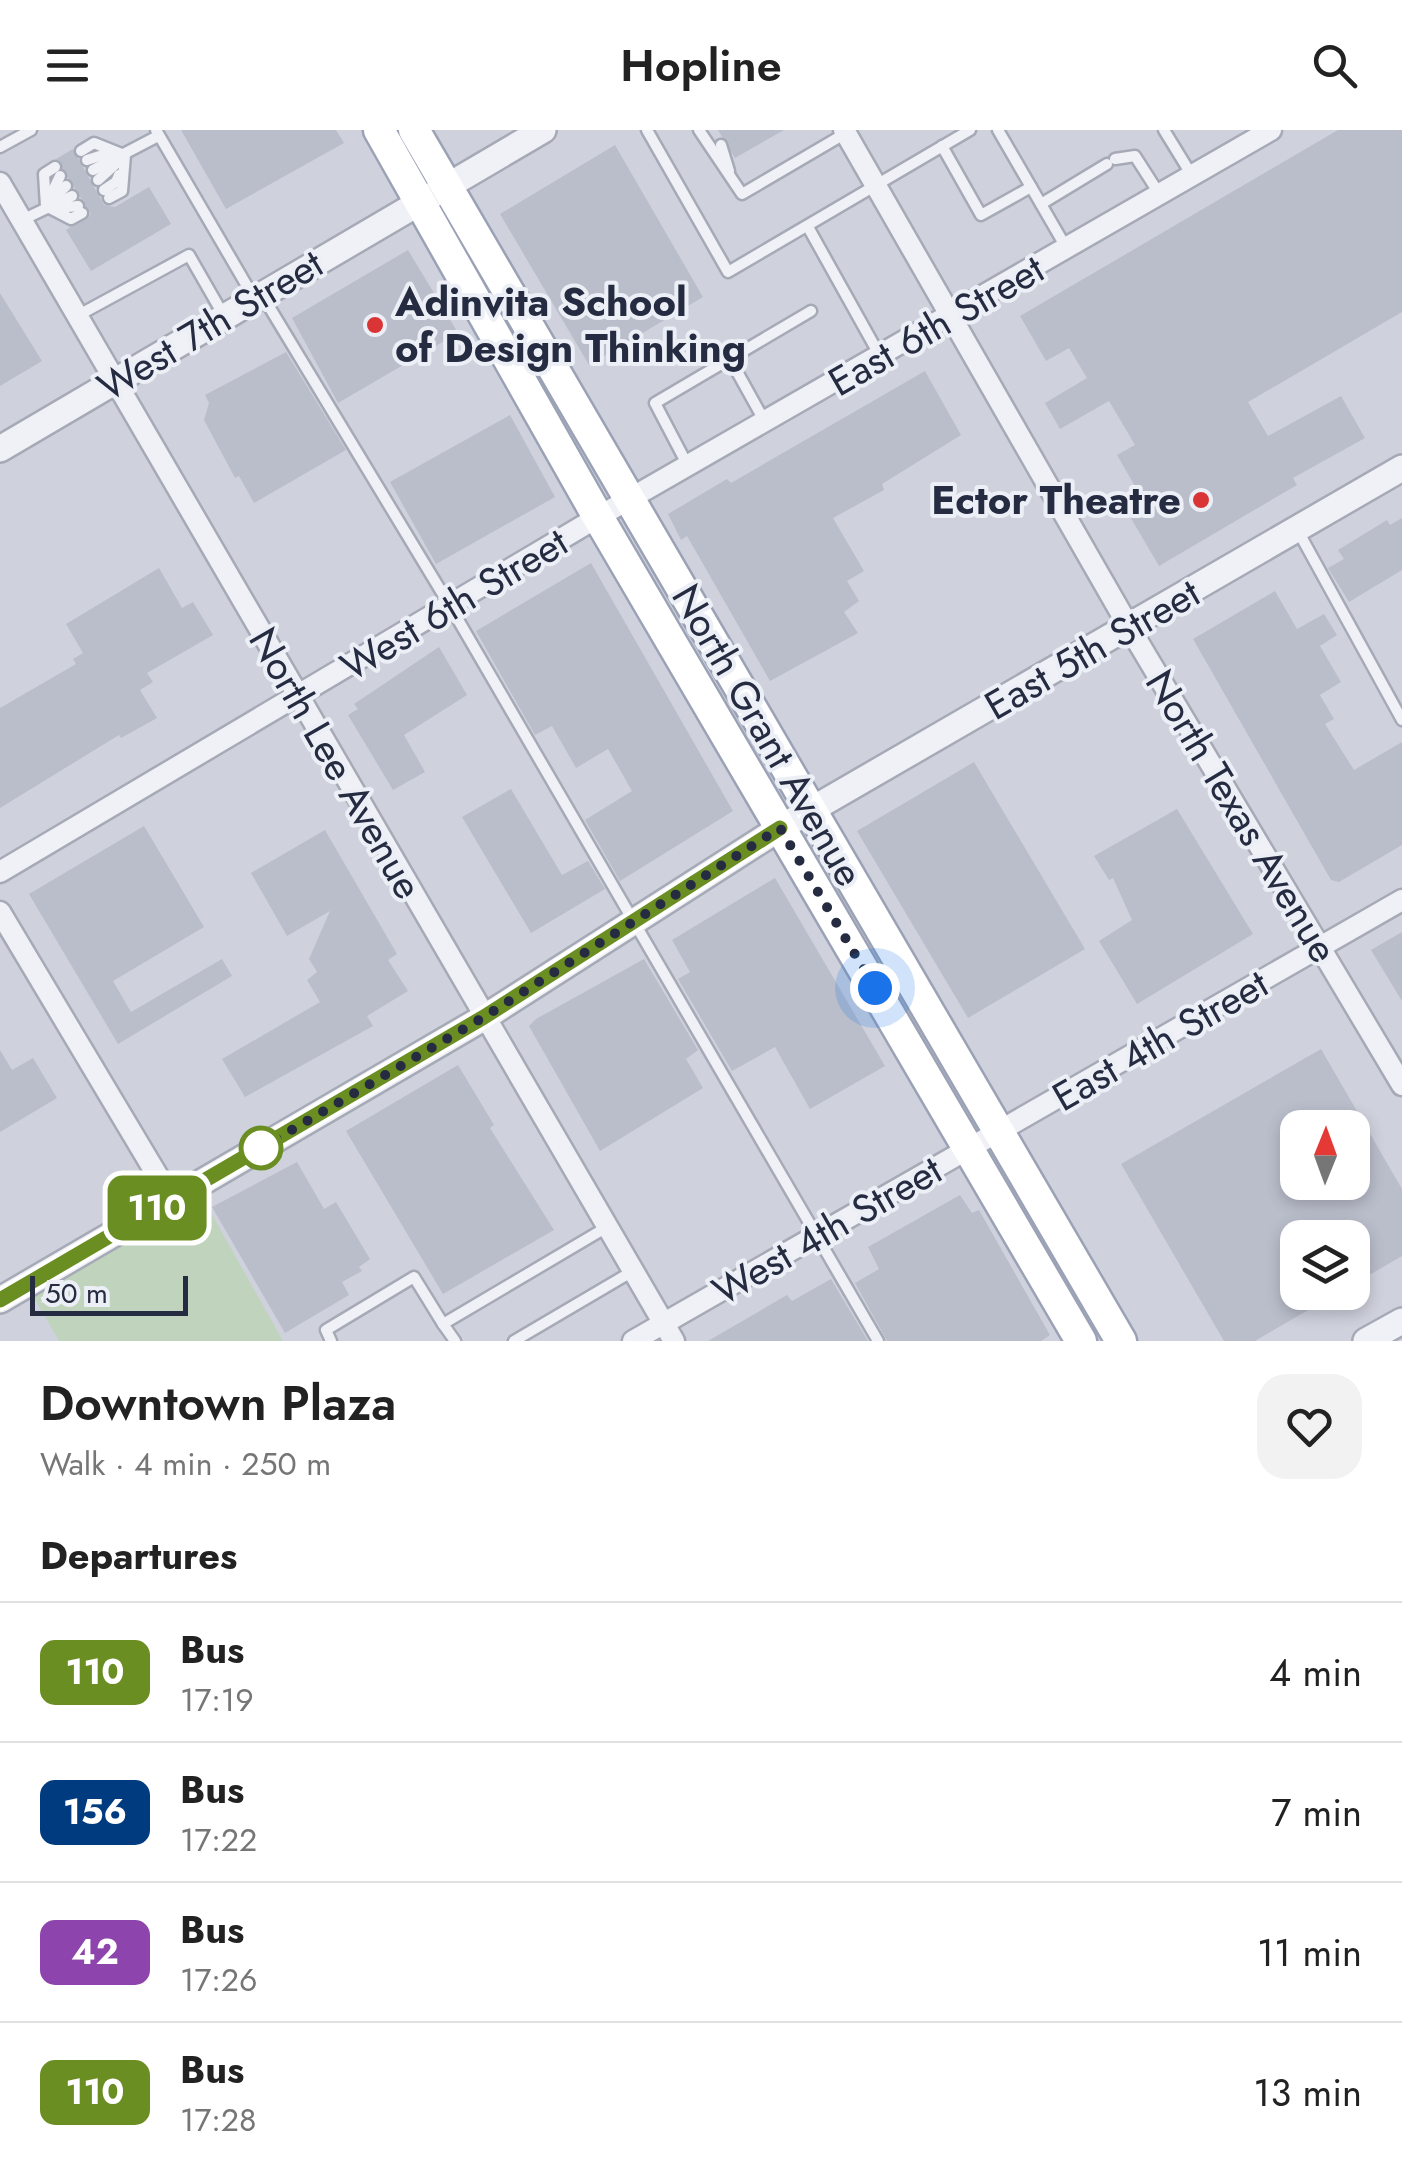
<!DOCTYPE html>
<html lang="en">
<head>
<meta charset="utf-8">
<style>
	:root { --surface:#fff; --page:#f2f2f2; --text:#222; --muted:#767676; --line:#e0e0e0 }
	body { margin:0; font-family:Jost,sans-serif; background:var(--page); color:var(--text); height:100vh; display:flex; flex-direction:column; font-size:38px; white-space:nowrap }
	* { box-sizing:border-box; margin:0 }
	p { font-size:32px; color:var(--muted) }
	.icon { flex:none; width:55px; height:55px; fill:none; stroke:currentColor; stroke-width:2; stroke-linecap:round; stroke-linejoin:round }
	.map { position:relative; height:1211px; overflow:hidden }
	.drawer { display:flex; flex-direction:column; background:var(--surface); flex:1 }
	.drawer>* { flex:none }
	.badge { padding:0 20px; border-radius:15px; font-size:35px; line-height:65px }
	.needle { width:65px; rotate:1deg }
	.fabs { position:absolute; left:1280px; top:980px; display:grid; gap:20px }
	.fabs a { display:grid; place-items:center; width:90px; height:90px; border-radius:20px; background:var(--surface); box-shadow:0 5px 15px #0003; font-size:50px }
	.scale { position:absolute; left:30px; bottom:25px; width:158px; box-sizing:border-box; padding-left:10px; border:5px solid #252b40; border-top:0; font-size:28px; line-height:35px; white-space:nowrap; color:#252b40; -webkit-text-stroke:8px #eceff6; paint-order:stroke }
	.you { position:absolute; width:50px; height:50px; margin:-25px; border:8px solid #fff; border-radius:50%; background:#1a73e8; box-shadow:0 0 0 15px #1a73e833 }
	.map>.badge { position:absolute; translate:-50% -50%; box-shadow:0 0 0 5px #fff }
	h2 { padding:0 40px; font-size:38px; line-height:90px }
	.round { display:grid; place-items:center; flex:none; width:105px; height:105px; border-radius:30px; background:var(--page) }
	.headline { display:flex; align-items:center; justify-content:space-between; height:170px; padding:0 40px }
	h1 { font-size:48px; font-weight:600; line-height:75px }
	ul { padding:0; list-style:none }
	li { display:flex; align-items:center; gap:30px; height:140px; padding:0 40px; border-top:2px solid var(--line) }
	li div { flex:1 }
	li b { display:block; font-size:38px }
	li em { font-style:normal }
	li .badge { min-width:110px; font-weight:700; text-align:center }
	header { display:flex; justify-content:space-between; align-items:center; height:130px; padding:0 40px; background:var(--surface); font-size:45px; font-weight:600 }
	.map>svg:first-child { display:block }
	.built { fill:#cfd2dd; fill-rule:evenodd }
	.green { fill:#c0d3bd }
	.building { fill:#babecb; fill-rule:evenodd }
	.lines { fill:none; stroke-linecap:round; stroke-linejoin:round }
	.service-casing { stroke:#a6aab6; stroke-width:15 }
	.minor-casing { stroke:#a6aab6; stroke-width:25 }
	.tertiary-casing { stroke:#a6aab6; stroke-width:30 }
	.primary-casing { stroke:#9ba2b5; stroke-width:35 }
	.service { stroke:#f0f1f6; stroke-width:10 }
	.minor { stroke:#f0f1f6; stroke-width:20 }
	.tertiary { stroke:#f0f1f6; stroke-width:25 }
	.primary { stroke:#fff; stroke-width:30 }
	.line-casing { stroke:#fff; stroke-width:22 }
	.line { stroke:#6b8e23; stroke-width:15 }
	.walk { stroke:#252b40; stroke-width:10; stroke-dasharray:0 18 }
	.poi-dot { fill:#da3536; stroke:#eceff6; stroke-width:4 }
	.stop-dot { fill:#fff; stroke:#6b8e23; stroke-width:5 }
	.labels { text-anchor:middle; stroke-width:8; stroke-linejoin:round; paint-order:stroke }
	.poi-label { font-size:40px; font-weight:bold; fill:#252b40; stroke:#eceff6; text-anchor:start }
	.street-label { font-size:40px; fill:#252b40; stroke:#eceff6 }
</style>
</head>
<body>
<header><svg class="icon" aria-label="menu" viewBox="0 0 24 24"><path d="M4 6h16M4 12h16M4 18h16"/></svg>Hopline<svg class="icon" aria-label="search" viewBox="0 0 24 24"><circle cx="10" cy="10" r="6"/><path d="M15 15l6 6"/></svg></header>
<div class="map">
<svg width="1402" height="1211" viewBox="0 0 1402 1211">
	<rect width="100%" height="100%" fill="#dde0e8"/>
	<path class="built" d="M0,0H1402V1211H0ZM1298,998H1352V1052H1298ZM1298,1108H1352V1162H1298Z"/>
	<path class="green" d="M201,1065L283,1211H59L30,1161Z"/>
	<g class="building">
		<path d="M181,0H336L344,13L226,79Z"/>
		<path d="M718,0H784L735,28Z"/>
		<path d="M1338,0H1402V182L1248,272L1268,306L1341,266L1365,308L1293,348L1297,355L1159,436L1119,368L1136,358L1117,325L1135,315L1109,271L1060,299L1045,273L1087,248L1069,218L1046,231L1020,186Z"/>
		<path d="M615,15L703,167L589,235L500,84Z"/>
		<path d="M73,19L104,75L115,77L149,57L171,94L91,141L66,100L91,84L56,29Z"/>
		<path d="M408,120L458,203L338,273L292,188Z"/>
		<path d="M0,163L42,231L0,256Z"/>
		<path d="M286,222L346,320L254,373L239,346L235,348L204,290L209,273L205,265Z"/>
		<path d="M925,241L961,305L882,354L884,360L833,388L864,441L847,451L859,471L844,482L858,503L770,551L687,406L681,410L668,384L727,349L731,353Z"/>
		<path d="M510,285L555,367L436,434L390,352Z"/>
		<path d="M1402,388V440L1349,472L1328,438L1344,429L1338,420L1387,390L1390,395Z"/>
		<path d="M591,433L733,681L620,751L585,690L632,661L608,619L576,638L552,596L535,605L476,501Z"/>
		<path d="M159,438L182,478L193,472L213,505L147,543L153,552L140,560L157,588L121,608L119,605L0,678V578L76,534L73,529L83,523L66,494Z"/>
		<path d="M1275,461L1297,499L1324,484L1337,505L1320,516L1341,552L1320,565L1334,589L1325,594L1354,640L1402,612V715L1339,752L1331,750L1193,509Z"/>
		<path d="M439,517L467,565L404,605L425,642L393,660L348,585L358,579L354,574Z"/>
		<path d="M974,632L1085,819L968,888L857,701Z"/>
		<path d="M511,659L562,745L588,731L605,759L531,803L462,687Z"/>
		<path d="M1177,679L1253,804L1137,874L1099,811L1132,790L1113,748L1109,750L1094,726Z"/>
		<path d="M144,696L204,797L113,851L131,882L222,829L232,846L118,914L29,764Z"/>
		<path d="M325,700L397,824L388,830L408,861L367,886L373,896L245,967L222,929L320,872L307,850L317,842L309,829L330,781L287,806L251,743Z"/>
		<path d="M775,748L885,936L810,979L775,917L732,941L678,849L690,842L672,810Z"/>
		<path d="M1402,802V871L1371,820Z"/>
		<path d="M644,829L698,920L686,929L703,958L600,1021L529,896L536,889Z"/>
		<path d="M1321,919L1402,1059V1126L1352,1155V1108H1298V1162H1339L1255,1211H1224L1121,1034ZM1298,998H1352V1052H1298Z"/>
		<path d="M0,920L12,940L33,928L57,968L0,1002Z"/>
		<path d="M458,935L494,995L490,998L554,1100L443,1164L346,1001Z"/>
		<path d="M297,1032L324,1079L336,1072L370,1129L359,1137L362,1141L342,1152L349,1165L285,1203L212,1077Z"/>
		<path d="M960,1065L972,1083L979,1080L1050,1205L1041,1211H887L855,1153L879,1139L868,1117Z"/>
		<path d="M831,1149L868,1211H708L787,1165L792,1171Z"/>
	</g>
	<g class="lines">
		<g class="service-casing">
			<g id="service">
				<path d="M156,0L254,168"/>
				<path d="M647,0L728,142L970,0"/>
				<path d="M699,0L742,64L846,3"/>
				<path d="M998,0L1067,119"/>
				<path d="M1164,0L1191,44"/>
				<path d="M721,15L729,41"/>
				<path d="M942,16L981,85L1031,57"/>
				<path d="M0,17L31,0"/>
				<path d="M81,21L94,13L124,25"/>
				<path d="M1115,29L1135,26L1160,65"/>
				<path d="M87,30L109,23"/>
				<path d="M93,40L158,6"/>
				<path d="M98,50L121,29"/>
				<path d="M104,60L116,52L119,45"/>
				<path d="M109,68L122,61L125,25"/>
				<path d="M48,71L60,46"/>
				<path d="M50,72L66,56"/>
				<path d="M1041,74L1107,34"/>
				<path d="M46,76L44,44L55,37"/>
				<path d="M46,76L71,89L82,83"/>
				<path d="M57,78L78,76"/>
				<path d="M22,90L72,66"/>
				<path d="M808,97L880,226"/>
				<path d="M262,165L450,476L878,1211"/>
				<path d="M77,186L189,125L224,186"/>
				<path d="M730,229L765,292"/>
				<path d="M688,336L655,273L811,181"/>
				<path d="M1298,401L1402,590"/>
				<path d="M331,1211L326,1200L414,1147L443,1194"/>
				<path d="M455,1211L443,1194L607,1097"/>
				<path d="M514,1211L633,1141"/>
			</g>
		</g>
		<g class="minor-casing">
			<g id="minor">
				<path d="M844,0L1129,497L1402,955"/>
				<path d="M0,53L674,1211"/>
				<path d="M0,742L598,387L1271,0"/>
				<path d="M0,782L172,1070"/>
				<path d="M633,1211L1402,770"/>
			</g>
		</g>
		<g class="tertiary-casing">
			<g id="tertiary">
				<path d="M0,319L543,0"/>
				<path d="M0,1170L485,887L780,698L1402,338"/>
				<path d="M1366,1211L1402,1191"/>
			</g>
		</g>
		<g class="primary-casing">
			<g id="primary">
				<path d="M379,0L598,387L1081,1211"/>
				<path d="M414,0L1121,1211"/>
			</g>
		</g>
		<use href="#service" class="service"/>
		<use href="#minor" class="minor"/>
		<use href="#tertiary" class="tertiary"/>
		<use href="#primary" class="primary"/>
	</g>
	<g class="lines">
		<g class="line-casing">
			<path id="line" d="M0,1170L484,887L780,698"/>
		</g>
		<use href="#line" class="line"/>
		<path class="walk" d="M261,1018L484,887L780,698L875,858"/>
	</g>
	<g class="poi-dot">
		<circle cx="375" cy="195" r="10"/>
		<circle cx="1201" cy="370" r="10"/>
	</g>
	<circle class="stop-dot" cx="261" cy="1018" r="20"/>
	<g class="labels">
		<g class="poi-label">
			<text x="395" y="186">Adinvita School<tspan x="395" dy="46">of Design Thinking</tspan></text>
			<text x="1181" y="384" text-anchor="end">Ector Theatre</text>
		</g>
		<g class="street-label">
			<text transform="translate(210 195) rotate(-31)" y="14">West 7th Street</text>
			<text transform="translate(936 195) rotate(-30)" y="14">East 6th Street</text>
			<text transform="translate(454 474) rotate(-31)" y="14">West 6th Street</text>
			<text transform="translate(1092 519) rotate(-30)" y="14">East 5th Street</text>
			<text transform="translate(768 605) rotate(60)" y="14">North Grant Avenue</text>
			<text transform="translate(336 633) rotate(60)" y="14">North Lee Avenue</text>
			<text transform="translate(1242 686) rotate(59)" y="14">North Texas Avenue</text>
			<text transform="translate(1160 910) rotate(-30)" y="14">East 4th Street</text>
			<text transform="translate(827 1100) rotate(-30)" y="14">West 4th Street</text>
		</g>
	</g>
</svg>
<div class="fabs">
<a><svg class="needle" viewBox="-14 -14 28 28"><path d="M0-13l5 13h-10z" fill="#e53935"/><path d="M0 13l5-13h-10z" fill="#767676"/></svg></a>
<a><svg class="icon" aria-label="layers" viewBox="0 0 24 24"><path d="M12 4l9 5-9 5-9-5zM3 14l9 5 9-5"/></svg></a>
</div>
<div class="scale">50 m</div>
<div class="you" style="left:875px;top:858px"></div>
<b class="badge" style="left:157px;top:1078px;background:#6b8e23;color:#fff">110</b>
</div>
<section class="drawer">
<div class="headline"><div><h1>Downtown Plaza</h1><p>Walk · 4 min · 250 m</p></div><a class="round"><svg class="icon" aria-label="heart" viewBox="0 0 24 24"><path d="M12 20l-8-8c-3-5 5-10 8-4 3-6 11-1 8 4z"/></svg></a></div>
<h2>Departures</h2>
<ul>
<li><span class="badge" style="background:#6b8e23;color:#fff">110</span><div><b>Bus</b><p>17:19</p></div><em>4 min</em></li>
<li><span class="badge" style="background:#003b80;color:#fff">156</span><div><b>Bus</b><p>17:22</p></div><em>7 min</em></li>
<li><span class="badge" style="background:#8e44ad;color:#fff">42</span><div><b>Bus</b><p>17:26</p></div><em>11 min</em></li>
<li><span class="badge" style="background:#6b8e23;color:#fff">110</span><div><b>Bus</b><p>17:28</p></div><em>13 min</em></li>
</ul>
</section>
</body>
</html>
